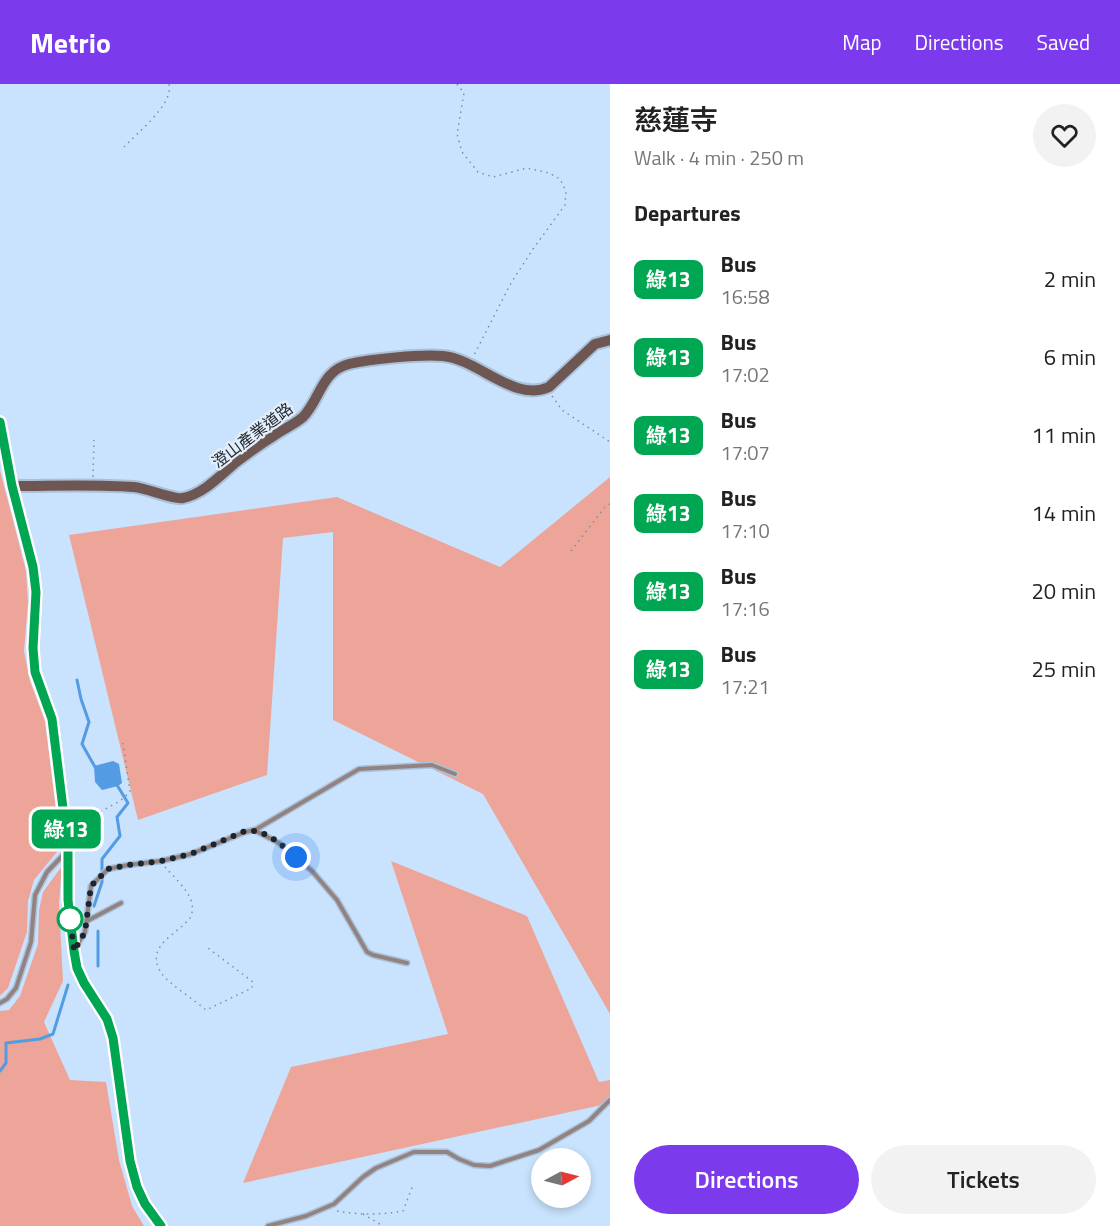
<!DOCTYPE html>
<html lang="en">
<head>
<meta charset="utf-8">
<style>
	:root { --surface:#fff; --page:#f2f2f2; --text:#222; --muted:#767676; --accent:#7c3aed }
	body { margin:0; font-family:"Titillium Web","Noto Sans TC",sans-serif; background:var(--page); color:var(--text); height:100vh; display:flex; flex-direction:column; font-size:22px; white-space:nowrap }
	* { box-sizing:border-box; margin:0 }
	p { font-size:20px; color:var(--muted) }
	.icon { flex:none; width:33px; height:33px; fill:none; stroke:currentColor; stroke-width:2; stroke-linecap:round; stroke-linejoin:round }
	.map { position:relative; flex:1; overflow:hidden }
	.sheet { display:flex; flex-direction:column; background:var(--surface); width:510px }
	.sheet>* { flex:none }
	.badge { padding:0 12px; border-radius:9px; font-size:21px; line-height:39px }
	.needle { width:39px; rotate:83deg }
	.buttons { position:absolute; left:531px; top:1064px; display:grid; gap:12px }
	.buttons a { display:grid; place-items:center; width:60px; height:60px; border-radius:50%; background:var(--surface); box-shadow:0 3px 9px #0003; font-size:30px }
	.you { position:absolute; width:30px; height:30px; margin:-15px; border:4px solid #fff; border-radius:50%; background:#1a73e8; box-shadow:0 0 0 9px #1a73e833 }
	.map>.badge { position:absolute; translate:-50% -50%; box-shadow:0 0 0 3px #fff }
	h2 { padding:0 24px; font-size:22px; line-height:54px }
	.round { display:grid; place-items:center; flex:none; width:63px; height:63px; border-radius:32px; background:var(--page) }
	.summary { display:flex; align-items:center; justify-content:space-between; height:102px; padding:0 24px }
	h1 { font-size:28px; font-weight:600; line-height:45px }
	.button { display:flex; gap:12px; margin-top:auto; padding:12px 24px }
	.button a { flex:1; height:69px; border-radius:36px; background:var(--accent); color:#fff; font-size:24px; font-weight:600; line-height:69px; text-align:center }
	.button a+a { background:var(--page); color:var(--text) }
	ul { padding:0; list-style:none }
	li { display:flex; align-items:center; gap:18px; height:78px; padding:0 24px }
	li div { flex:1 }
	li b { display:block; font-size:22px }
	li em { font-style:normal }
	li .badge { min-width:66px; font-weight:700; text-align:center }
	header { display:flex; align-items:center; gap:36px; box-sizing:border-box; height:84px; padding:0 30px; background:var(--accent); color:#fff }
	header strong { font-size:28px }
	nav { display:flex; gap:33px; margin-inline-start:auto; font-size:21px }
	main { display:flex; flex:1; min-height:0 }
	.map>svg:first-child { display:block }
	.green { fill:#eda599 }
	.water { fill:#539be2 }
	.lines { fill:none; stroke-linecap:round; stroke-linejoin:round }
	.stream { stroke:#539be2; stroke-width:3 }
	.lane-casing { stroke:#aac1d9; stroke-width:7 }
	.secondary-casing { stroke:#aac1d9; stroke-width:14 }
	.path { stroke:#7c8fa2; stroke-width:1.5; stroke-dasharray:1.5 4.5; stroke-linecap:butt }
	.lane { stroke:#938380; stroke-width:4 }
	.secondary { stroke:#6e5753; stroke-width:10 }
	.line-casing { stroke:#fff; stroke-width:14 }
	.line { stroke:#00a651; stroke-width:9 }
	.walk { stroke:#1b252f; stroke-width:6; stroke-dasharray:0 10.8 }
	.stop-dot { fill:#fff; stroke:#00a651; stroke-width:3 }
	.labels { text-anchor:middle; stroke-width:4.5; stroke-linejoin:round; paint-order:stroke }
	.street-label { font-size:16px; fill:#1b252f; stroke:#e4eef9 }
</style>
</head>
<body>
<header>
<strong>Metrio</strong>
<nav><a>Map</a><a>Directions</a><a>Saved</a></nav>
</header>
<main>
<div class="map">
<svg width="610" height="1142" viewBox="0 0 610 1142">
	<rect width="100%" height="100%" fill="#c9e3fe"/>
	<g class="green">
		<path d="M0,386L26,487L28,519L24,567L30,597L45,637L61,763L34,796L28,817L27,848L8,904L0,912Z"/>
		<path d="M610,393V930L483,710L333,636V448L283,454L267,691L138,736L69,451L337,413L500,483Z"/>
		<path d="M391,777L527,832L599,998L610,996V1021H602L243,1099L291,983L448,950Z"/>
		<path d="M62,782L59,819L63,897L44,938L70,996L106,998L119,1076L132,1122L144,1142H0V927L9,926L20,912L38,860L39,826L43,808Z"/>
	</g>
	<path class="water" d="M113,677L119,680L122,699L118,702L102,706L95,698L94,682Z"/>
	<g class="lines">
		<g class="stream">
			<path d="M77,596L81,615L89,638L82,660L95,683"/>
			<path d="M94,822L102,798V775L120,752L117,733L128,719L117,701"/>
			<path d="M98,882V847"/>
			<path d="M0,987L6,979V959L40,955L53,950L68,901"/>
		</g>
		<g class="lane-casing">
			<g id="lane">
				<path d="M255,746L359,685L432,681L455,690"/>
				<path d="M87,837L121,819"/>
				<path d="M77,861L85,848L91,802L108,785L128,781L161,777L191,770L245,748L254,746L279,759L312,787L337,816L367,868L373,871L407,879"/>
				<path d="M0,919L7,915L16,904L31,858L35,811L47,788L66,768"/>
				<path d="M268,1142L306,1132L334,1120L363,1093L376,1084L414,1068H447L459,1075L474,1081L490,1082L539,1066L589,1037L610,1016"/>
			</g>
		</g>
		<g class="secondary-casing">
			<g id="secondary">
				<path d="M0,338L12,402L33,483L36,508L33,564L35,588L52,635L68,765V816L74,867L77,884L84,899L107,935L113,954L130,1077L137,1103L145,1120L161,1142"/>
				<path d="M12,402C52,402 94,400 134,403C147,404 173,416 183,414C203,410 220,392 235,379C247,370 259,361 272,353C281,346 294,341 303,333C320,316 321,287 349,280C370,275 421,270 443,272C478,275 514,319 549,303L595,260L610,256"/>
			</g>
		</g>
		<g class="path">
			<path d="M457,0L464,9L457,50L462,68L478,88L493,93L527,84L549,89L560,95L566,107L565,121L533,165L511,199L473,273"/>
			<path d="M124,63C137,49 174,20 169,0"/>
			<path d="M552,312L562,326L610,358"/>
			<path d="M93,393L94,356"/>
			<path d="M571,467L605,423L610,420"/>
			<path d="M77,755L100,728L120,717L130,708L123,659"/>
			<path d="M165,783C173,792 187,805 191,816C193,822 193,829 190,834C177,851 143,862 162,890C169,900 196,917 206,926L252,904L253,898L208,864"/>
			<path d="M337,1127C359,1131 381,1131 403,1127L413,1101"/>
			<path d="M363,1130L383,1142"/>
		</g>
		<use href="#lane" class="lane"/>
		<use href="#secondary" class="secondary"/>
	</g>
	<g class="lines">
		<g class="line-casing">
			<path id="line" d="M0,338L12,402L33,483L36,508L33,564L35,588L52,635L68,765V816L74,867L77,884L84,899L107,935L113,954L130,1077L137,1103L145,1120L161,1142"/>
		</g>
		<use href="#line" class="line"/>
		<path class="walk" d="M70,835V833L74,867L85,848L91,802L108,785L128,781L161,777L191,770L245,747C264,744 282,761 296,773"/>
	</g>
	<circle class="stop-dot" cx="70" cy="835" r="12"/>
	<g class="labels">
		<g class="street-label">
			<text transform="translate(252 351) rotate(-37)" y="6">澄山產業道路</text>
		</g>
	</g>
</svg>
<div class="buttons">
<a><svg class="needle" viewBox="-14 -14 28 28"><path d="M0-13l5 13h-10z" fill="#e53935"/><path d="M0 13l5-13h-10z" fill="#767676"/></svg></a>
</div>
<div class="you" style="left:296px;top:773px"></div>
<b class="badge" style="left:66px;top:745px;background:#00a651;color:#fff">綠13</b>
</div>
<section class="sheet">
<div class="summary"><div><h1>慈蓮寺</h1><p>Walk · 4 min · 250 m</p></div><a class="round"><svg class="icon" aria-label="heart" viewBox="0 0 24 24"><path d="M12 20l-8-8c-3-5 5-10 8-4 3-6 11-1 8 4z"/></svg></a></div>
<h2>Departures</h2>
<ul>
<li><span class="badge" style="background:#00a651;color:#fff">綠13</span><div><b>Bus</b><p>16:58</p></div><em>2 min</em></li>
<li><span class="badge" style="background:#00a651;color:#fff">綠13</span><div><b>Bus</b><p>17:02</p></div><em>6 min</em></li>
<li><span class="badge" style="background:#00a651;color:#fff">綠13</span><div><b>Bus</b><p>17:07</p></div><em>11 min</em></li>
<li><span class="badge" style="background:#00a651;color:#fff">綠13</span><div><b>Bus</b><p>17:10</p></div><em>14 min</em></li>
<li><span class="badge" style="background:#00a651;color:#fff">綠13</span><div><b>Bus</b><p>17:16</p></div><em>20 min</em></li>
<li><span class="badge" style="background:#00a651;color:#fff">綠13</span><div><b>Bus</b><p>17:21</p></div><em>25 min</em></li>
</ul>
<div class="button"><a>Directions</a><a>Tickets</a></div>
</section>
</main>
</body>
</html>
